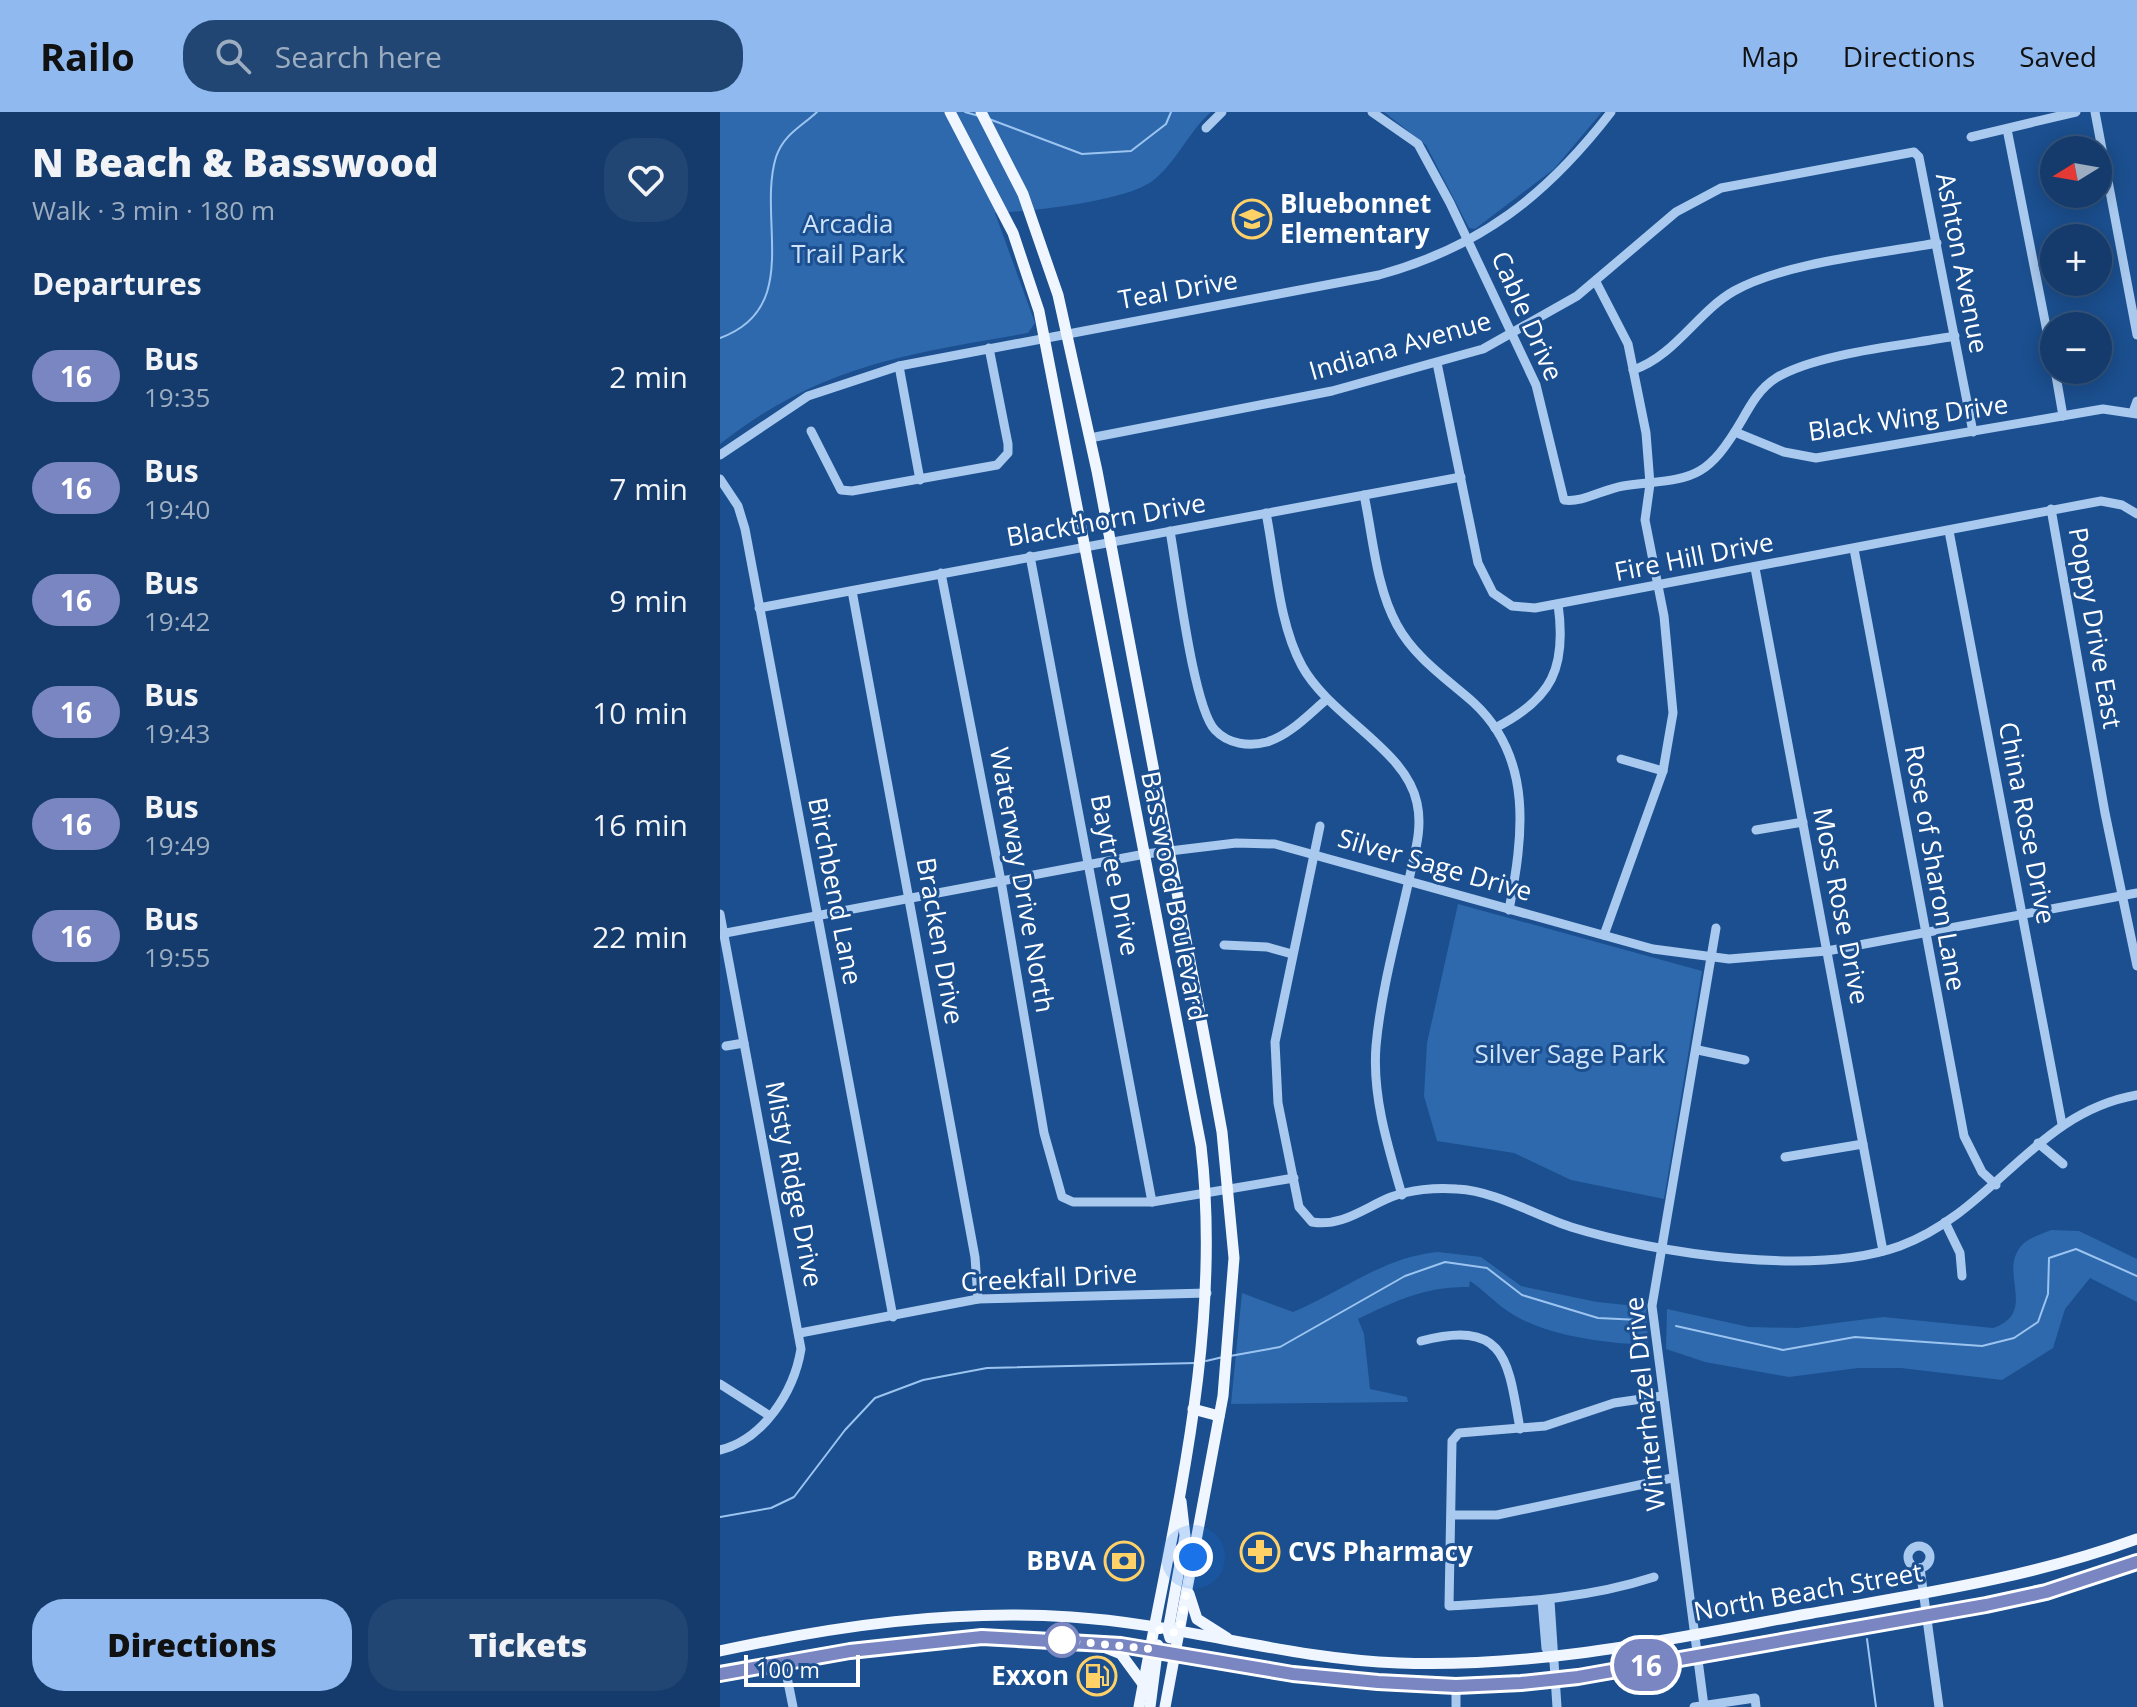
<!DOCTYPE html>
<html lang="en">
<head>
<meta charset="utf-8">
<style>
	:root { --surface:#143b6b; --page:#214673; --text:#f1f3f6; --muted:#9dadc1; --line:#33557e; --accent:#90b9f0 }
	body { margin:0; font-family:"Open Sans",sans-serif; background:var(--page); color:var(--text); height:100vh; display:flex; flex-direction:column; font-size:30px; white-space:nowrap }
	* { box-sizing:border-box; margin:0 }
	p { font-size:26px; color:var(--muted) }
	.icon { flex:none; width:44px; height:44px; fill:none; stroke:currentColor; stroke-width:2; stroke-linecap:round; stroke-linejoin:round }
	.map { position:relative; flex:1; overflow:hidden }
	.side { display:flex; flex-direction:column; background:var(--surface); width:720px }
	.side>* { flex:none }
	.badge { padding:0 16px; border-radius:26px; font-size:28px; line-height:52px }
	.needle { width:52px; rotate:259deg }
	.tools { position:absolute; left:1320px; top:24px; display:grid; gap:16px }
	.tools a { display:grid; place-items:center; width:72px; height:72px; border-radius:50%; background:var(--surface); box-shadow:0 4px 20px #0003,0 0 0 2px var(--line); font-size:40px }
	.scale { position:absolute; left:24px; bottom:20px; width:116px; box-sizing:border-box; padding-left:8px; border:4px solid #fff; border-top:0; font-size:22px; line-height:28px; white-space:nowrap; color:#fff; -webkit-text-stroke:6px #1b4f8f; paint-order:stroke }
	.you { position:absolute; width:40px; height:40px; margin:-20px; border:6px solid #fff; border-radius:50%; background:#1a73e8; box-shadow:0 0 0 12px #1a73e833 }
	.map>.badge { position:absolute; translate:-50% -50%; box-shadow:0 0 0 4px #fff }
	h2 { padding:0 32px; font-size:30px; line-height:72px }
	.round { display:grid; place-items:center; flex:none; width:84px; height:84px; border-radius:32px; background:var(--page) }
	.headline { display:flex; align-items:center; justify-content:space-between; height:136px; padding:0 32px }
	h1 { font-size:38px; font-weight:800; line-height:60px }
	.primary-button { display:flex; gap:16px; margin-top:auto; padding:16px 32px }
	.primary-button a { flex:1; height:92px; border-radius:32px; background:var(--accent); color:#111; font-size:32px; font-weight:800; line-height:92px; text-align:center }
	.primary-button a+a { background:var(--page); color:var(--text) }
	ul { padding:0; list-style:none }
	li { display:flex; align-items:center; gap:24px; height:112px; padding:0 32px }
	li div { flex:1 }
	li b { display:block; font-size:30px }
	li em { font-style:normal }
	li .badge { min-width:88px; font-weight:700; text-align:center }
	header { display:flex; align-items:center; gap:48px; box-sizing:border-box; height:112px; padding:0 40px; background:var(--accent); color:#111 }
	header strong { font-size:38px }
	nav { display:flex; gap:44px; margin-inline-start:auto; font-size:28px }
	.search { width:560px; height:72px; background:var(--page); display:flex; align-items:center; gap:20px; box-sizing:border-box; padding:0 28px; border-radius:32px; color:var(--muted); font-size:30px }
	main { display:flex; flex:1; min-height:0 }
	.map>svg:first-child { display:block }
	.green { fill:#2e69ad }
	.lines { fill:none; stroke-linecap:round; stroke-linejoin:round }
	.stream { stroke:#9cc4f0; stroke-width:2 }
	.minor { stroke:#a9c9ee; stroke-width:9 }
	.major { stroke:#f0f6ff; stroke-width:11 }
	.line-casing { stroke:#fff; stroke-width:18 }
	.line { stroke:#7986c2; stroke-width:12 }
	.walk { stroke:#fff; stroke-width:8; stroke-dasharray:0 14.4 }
	.stop-dot { fill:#fff; stroke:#7986c2; stroke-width:4 }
	.labels { text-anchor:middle; stroke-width:6; stroke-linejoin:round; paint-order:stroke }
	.poi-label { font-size:26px; font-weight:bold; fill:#fff; stroke:#1b4f8f; text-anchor:start }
	.park-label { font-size:26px; fill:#cfe3fa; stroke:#1b4f8f }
	.street-label { font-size:26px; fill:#fff; stroke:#1b4f8f }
</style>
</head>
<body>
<header>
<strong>Railo</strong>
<div class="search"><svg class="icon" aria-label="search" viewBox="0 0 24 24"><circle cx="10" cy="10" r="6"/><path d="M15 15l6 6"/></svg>Search here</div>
<nav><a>Map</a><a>Directions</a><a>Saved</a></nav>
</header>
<main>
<section class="side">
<div class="headline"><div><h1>N Beach &amp; Basswood</h1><p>Walk · 3 min · 180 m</p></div><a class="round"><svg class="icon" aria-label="heart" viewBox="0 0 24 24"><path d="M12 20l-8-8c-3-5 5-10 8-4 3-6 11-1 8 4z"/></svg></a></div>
<h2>Departures</h2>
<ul>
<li><span class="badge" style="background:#7986c2;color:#fff">16</span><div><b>Bus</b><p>19:35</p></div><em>2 min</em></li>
<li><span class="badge" style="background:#7986c2;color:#fff">16</span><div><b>Bus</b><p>19:40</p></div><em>7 min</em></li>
<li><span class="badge" style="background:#7986c2;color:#fff">16</span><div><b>Bus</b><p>19:42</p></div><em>9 min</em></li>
<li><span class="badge" style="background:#7986c2;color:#fff">16</span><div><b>Bus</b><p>19:43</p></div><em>10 min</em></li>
<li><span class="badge" style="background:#7986c2;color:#fff">16</span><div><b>Bus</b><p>19:49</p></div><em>16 min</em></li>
<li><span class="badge" style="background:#7986c2;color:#fff">16</span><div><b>Bus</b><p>19:55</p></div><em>22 min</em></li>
</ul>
<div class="primary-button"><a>Directions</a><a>Tickets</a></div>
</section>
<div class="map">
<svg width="1417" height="1595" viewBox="0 0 1417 1595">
	<rect width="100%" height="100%" fill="#1b4f8f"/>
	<g class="green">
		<path d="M0,0H491C468,20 456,52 431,70C401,90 312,99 275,101L315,211L308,221C188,242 100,253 0,332Z"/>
		<path d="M664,0H882L834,57L755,117L749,116L706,33Z"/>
		<path d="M738,792L982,859L944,1087L851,1068L794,1041L717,1029L704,984L707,931Z"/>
		<path d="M1331,1118L1359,1119L1417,1147V1190L1370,1166L1345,1197L1333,1236L1282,1268L1181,1256H1138L1069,1265L985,1250L946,1237L947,1197L1029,1215L1077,1216L1163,1205L1273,1216C1319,1200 1277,1160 1302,1133C1308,1126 1322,1122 1331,1118Z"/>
		<path d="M718,1140L761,1145L801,1174L877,1190L926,1195L928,1233C885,1231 825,1224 789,1200C775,1191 764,1178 750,1169L749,1175C706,1174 675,1189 638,1207L644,1222L650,1277L687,1285L688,1290L511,1292L522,1181L573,1200C623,1179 663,1145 718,1140Z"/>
	</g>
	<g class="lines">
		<g class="stream">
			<path d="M245,0L259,4"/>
			<path d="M269,7L362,42L411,39L446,12L451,0"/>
			<path d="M0,226C83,196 37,107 56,45C64,22 81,15 97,0"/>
			<path d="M956,1214L1063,1238L1135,1225L1262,1234L1294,1226L1318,1210L1328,1182L1329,1146L1356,1137L1417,1164"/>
			<path d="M510,1244L560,1235L685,1164L725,1150L767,1156L802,1183L878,1206L920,1208"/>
			<path d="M486,1249L503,1245"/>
			<path d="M0,1405L51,1396L74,1385L125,1318L155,1286L203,1268L267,1256L476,1251"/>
			<path d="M1147,1527L1156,1595"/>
		</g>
		<g class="minor">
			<path d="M652,0L698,32L730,91L816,273L844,388C862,391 884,377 903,374C970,365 984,373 1022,308C1031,292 1040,276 1056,266C1097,241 1186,233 1235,224"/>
			<path d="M1375,0L1417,223"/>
			<path d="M486,16L502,0"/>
			<path d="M1287,17L1334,255"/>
			<path d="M1251,25L1356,0"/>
			<path d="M876,170L908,232L926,321L930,372L925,408L944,504L953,601L943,659L884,823"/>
			<path d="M717,251L758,451L773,481L792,494L815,496L1381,389L1402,393L1417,402"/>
			<path d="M179,254L200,368"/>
			<path d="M913,258C955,244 977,200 1014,179C1066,150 1157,142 1217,131"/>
			<path d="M1335,258L1343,304"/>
			<path d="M1413,300L1417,289"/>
			<path d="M91,319L121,378L132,379L277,353L288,341V332L269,236"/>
			<path d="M1015,320L1064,340L1096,346L1383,297L1417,302"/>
			<path d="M370,326L612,279L763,237L857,184L956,100L1001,76L1194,40L1199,45L1253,320"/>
			<path d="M0,343L88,284L179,254L659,163C761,135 827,83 891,0"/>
			<path d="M0,367L18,394L25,417L173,1205"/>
			<path d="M644,383C653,425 656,475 677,513C695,546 727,567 754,591C814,647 803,725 789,798"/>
			<path d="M1331,397L1385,701L1417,854"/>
			<path d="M546,401C556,450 558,510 582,554C610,605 686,637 697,691C703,718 694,742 689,768C677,822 661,879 656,934C652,984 668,1035 682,1083"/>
			<path d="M450,419C457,457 473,595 495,618C508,632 529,635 547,630C570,623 589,602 607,587"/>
			<path d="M1229,419L1342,1012"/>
			<path d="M1134,437L1244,1024L1262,1060L1276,1073"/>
			<path d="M310,444L432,1090"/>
			<path d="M1035,456L1163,1139"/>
			<path d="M221,461L281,769L324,1021L342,1085L353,1090H432L574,1066"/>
			<path d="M132,479L255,1145L258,1187"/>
			<path d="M39,496L741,365"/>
			<path d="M775,616C832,587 847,556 838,492"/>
			<path d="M901,647L943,659"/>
			<path d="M600,714L555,930L558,991L579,1095L592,1110C622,1115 644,1096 671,1085C690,1078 715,1075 737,1077C776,1079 814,1103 851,1115C938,1142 1094,1165 1180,1134C1276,1098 1314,1001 1417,983"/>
			<path d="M1036,718L1083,710"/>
			<path d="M0,802L81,1237C74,1280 43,1328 0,1338"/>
			<path d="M0,822L425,742L516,731L555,732L933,837L1009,847L1107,839L1417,781"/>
			<path d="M504,833L547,835L572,842"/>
			<path d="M6,934L24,931"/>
			<path d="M978,938L1025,948"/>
			<path d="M1318,1031L1343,1052"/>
			<path d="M1065,1045L1143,1032"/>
			<path d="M1225,1110L1240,1141L1242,1164"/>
			<path d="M80,1221L258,1187L487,1181"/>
			<path d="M701,1229C786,1207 788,1248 800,1317"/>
			<path d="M0,1272L50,1304"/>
			<path d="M732,1403H777L952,1366"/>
			<circle cx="1199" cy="1445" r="11"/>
			<path d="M1200,1456L1219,1595"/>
			<path d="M934,1465C867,1487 799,1490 729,1494L732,1329L739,1321L825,1314L894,1291L942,1284"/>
			<path d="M822,1489L826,1536L832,1547"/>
			<path d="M830,1489L837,1595"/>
			<path d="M64,1550L73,1595"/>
			<path d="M736,1574V1595"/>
			<path d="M984,1594L932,1194L996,816"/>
			<path d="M974,1595L1035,1586L1036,1595"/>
		</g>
		<g class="major">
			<path d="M230,0L293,121L319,199L481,1034C503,1223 453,1410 419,1595"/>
			<path d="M261,0L303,82L338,183L377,359L491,960L502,1020L514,1146L503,1284L445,1595"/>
			<path d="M473,1297L499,1304"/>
			<path d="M469,1482L477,1507L507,1526"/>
			<path d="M450,1526L448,1519L465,1424L461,1389"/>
			<path d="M381,1534L401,1542L423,1572"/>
			<path d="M0,1539C115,1514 233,1497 351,1505C461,1512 568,1547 679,1551C818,1556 951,1527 1087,1502C1199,1482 1310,1466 1417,1427"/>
			<path d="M0,1562L130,1539L262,1525L401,1533L573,1562L736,1574L801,1571L834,1569L1266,1493L1326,1480L1417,1450"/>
			<path d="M430,1595L438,1533"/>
		</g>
	</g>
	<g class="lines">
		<g class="line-casing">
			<path id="line" d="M0,1562L130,1539L262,1525L401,1533L573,1562L658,1570L736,1574L801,1571L858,1565L1266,1493L1326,1480L1417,1450"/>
		</g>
		<use href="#line" class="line"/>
		<path class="walk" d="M342,1528L430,1537L433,1517L459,1521L473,1445"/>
	</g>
	<defs>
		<g id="school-ring" transform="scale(2)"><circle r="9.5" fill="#1b4f8f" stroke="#ffd166" stroke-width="1.5"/><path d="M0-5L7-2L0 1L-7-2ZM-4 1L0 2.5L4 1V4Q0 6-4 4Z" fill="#ffd166"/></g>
		<g id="pharmacy-ring" transform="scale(2)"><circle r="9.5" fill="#1b4f8f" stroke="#ffd166" stroke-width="1.5"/><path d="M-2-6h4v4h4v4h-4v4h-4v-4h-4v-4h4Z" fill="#ffd166"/></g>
		<g id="bank-ring" transform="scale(2)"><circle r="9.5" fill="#1b4f8f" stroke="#ffd166" stroke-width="1.5"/><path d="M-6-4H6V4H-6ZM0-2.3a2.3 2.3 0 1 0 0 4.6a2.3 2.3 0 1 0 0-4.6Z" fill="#ffd166"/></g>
		<g id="fuel-ring" transform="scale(2)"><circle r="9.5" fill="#1b4f8f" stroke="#ffd166" stroke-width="1.5"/><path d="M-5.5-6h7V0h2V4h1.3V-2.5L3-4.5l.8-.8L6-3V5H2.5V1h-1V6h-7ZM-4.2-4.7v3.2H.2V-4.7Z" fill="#ffd166"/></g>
	</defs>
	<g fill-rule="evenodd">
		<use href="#school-ring" x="532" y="107"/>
		<use href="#pharmacy-ring" x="540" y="1440"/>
		<use href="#bank-ring" x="404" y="1449"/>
		<use href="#fuel-ring" x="377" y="1564"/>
	</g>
	<circle class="stop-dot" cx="342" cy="1528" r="16"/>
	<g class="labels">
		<g class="poi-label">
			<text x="560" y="101">Bluebonnet<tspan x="560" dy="30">Elementary</tspan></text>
			<text x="568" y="1449">CVS Pharmacy</text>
			<text x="376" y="1458" text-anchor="end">BBVA</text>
			<text x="349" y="1573" text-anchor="end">Exxon</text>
		</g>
		<g class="park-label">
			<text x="128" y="121">Arcadia<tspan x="128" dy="30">Trail Park</tspan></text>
			<text x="850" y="951">Silver Sage Park</text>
		</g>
		<g class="street-label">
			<text transform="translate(1242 151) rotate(79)" y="9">Ashton Avenue</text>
			<text transform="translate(458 178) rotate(-10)" y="9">Teal Drive</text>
			<text transform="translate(807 204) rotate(66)" y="9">Cable Drive</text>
			<text transform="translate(680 234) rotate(-16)" y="9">Indiana Avenue</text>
			<text transform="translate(1188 306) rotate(-8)" y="9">Black Wing Drive</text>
			<text transform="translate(386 408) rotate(-10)" y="9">Blackthorn Drive</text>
			<text transform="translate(974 445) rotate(-11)" y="9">Fire Hill Drive</text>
			<text transform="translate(1375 516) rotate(80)" y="9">Poppy Drive East</text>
			<text transform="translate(1307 711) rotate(79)" y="9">China Rose Drive</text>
			<text transform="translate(715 753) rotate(16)" y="9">Silver Sage Drive</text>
			<text transform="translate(1215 756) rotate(80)" y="9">Rose of Sharon Lane</text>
			<text transform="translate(395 763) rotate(79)" y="9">Baytree Drive</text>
			<text transform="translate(302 768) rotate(80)" y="9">Waterway Drive North</text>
			<text transform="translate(115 779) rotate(79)" y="9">Birchbend Lane</text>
			<text transform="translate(454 784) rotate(79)" y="9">Basswood Boulevard</text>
			<text transform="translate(1121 794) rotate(79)" y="9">Moss Rose Drive</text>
			<text transform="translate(220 829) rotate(80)" y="9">Bracken Drive</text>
			<text transform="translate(74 1072) rotate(79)" y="9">Misty Ridge Drive</text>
			<text transform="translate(329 1166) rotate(-3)" y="9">Creekfall Drive</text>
			<text transform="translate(925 1292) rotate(-96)" y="9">Winterhazel Drive</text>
			<text transform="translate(1088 1480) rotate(-10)" y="9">North Beach Street</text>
		</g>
	</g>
</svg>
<div class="tools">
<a><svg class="needle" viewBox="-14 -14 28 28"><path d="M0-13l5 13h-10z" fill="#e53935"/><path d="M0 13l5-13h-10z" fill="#9dadc1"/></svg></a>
<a>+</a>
<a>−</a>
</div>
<div class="scale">100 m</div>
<div class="you" style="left:473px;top:1445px"></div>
<b class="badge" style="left:926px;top:1553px;background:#7986c2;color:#fff">16</b>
</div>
</main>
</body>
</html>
